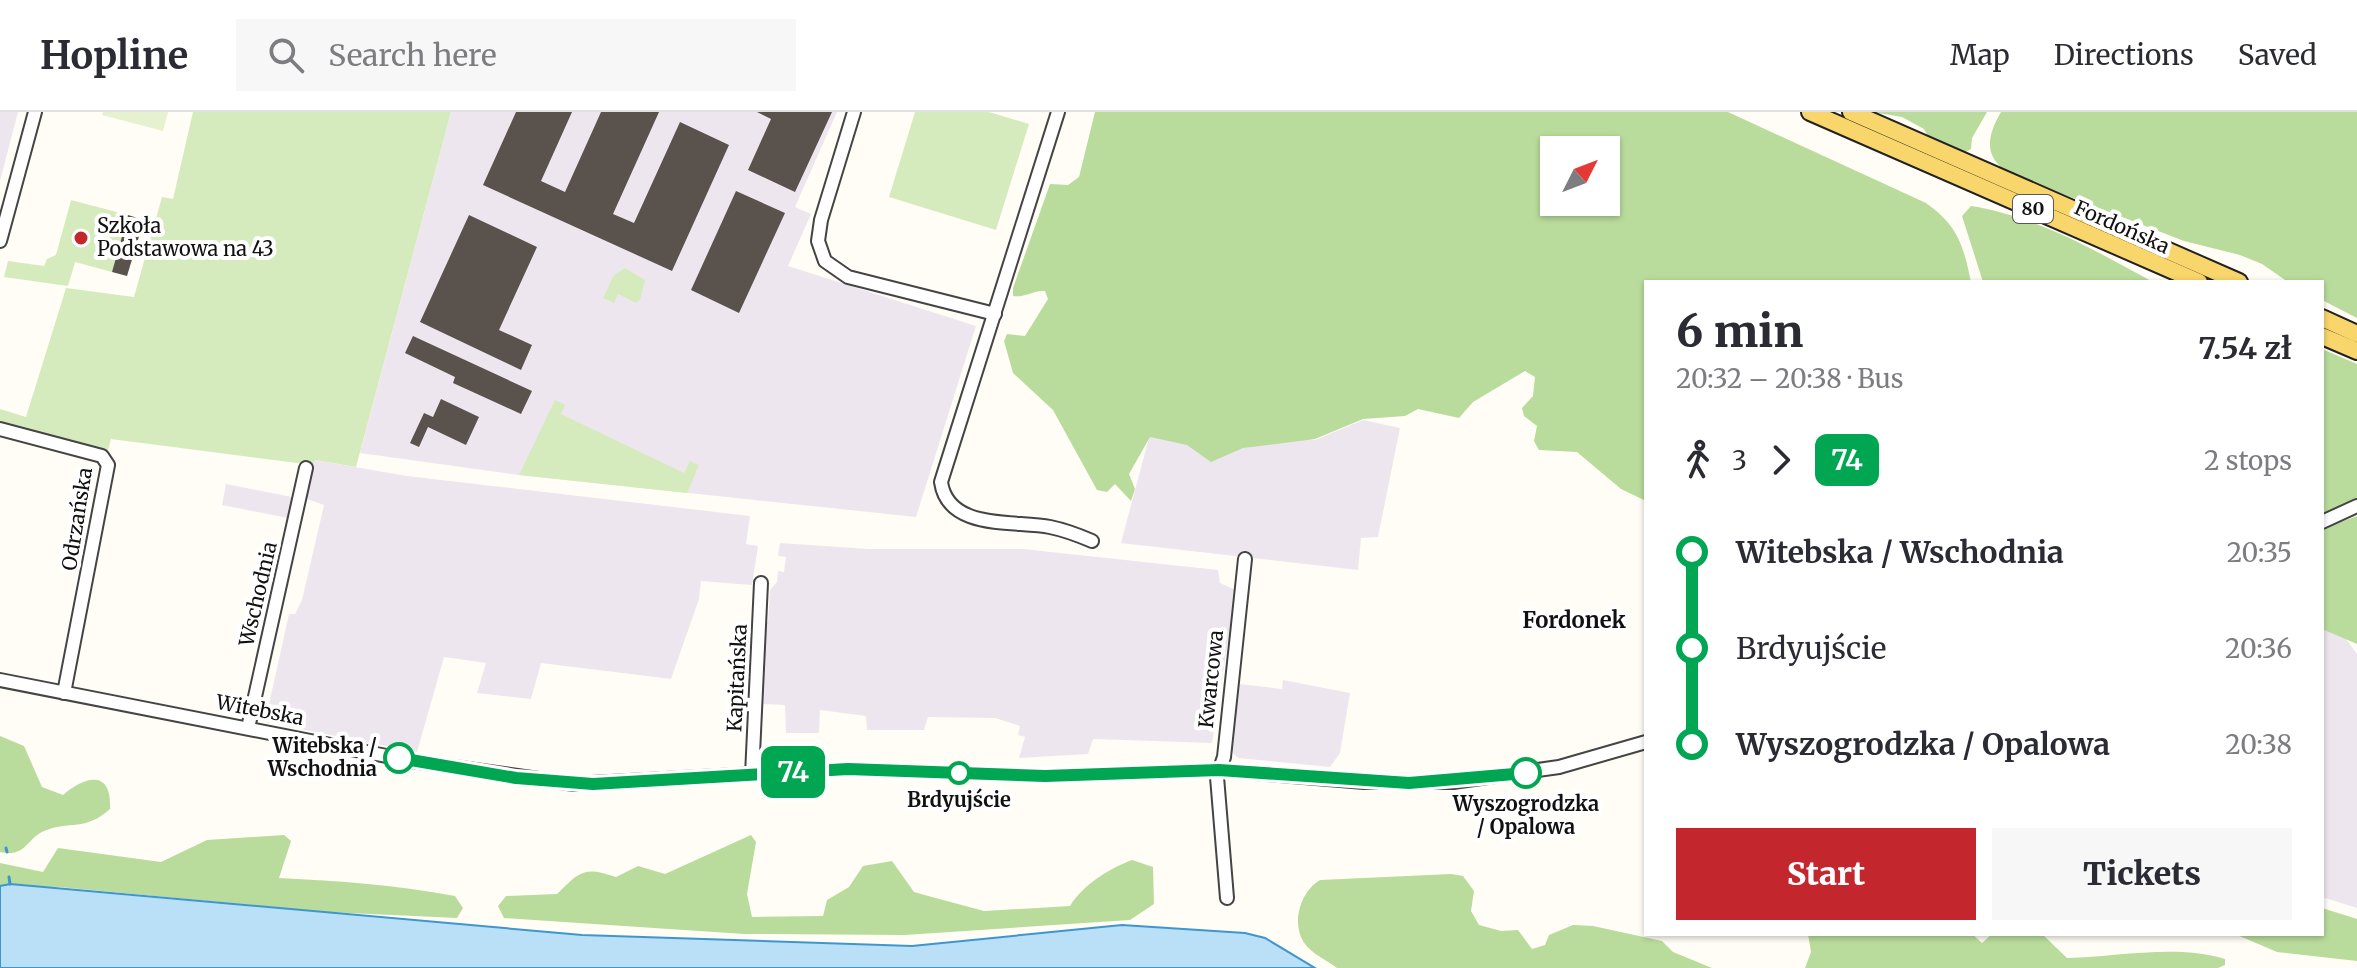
<!DOCTYPE html>
<html lang="en">
<head>
<meta charset="utf-8">
<style>
	:root { --surface:#fff; --page:#f7f7f7; --text:#2b2b33; --muted:#7c7c81; --line:#e1e1e2; --accent:#c4262e }
	body { margin:0; font-family:Merriweather,serif; background:var(--page); color:var(--text); height:100vh; display:flex; flex-direction:column; font-size:30px; white-space:nowrap }
	* { box-sizing:border-box; margin:0 }
	p { font-size:26px; color:var(--muted) }
	.icon { flex:none; width:44px; height:44px; fill:none; stroke:currentColor; stroke-width:2; stroke-linecap:round; stroke-linejoin:round }
	.map { position:relative; flex:1; overflow:hidden }
	.sheet { position:absolute; left:1644px; top:168px; width:680px; height:656px; display:flex; flex-direction:column; background:var(--surface); border-radius:0px; box-shadow:0 2px 6px #0004 }
	.sheet>* { flex:none }
	.badge { padding:0 16px; border-radius:12px; font-size:28px; line-height:52px }
	.needle { width:52px; rotate:48deg }
	.tools { position:absolute; left:1540px; top:24px; display:grid; gap:16px }
	.tools a { display:grid; place-items:center; width:80px; height:80px; border-radius:0px; background:var(--surface); box-shadow:0 2px 6px #0004; font-size:40px }
	.map>.badge { position:absolute; translate:-50% -50%; box-shadow:0 0 0 4px #fff }
	.legs { display:flex; align-items:center; gap:12px; height:88px; padding:0 32px; font-size:26px }
	.legs p { margin-inline-start:auto }
	.head { display:flex; align-items:center; justify-content:space-between; height:136px; padding:0 32px }
	h1 { font-size:44px; font-weight:800; line-height:60px }
	.primary-button { display:flex; gap:16px; margin-top:auto; padding:16px 32px }
	.primary-button a { flex:1; height:92px; border-radius:0px; background:var(--accent); color:#fff; font-size:32px; font-weight:800; line-height:92px; text-align:center }
	.primary-button a+a { background:var(--page); color:var(--text) }
	ul { padding:0 32px; list-style:none }
	li { display:flex; align-items:center; gap:28px; height:96px; font-size:30px }
	li i { display:grid; place-items:center; width:12px; height:100%; margin:0 10px; background:currentColor }
	li i::after { content:''; width:20px; height:20px; margin:-10px; border:6px solid; border-radius:50%; background:var(--surface) }
	li p { margin-inline-start:auto }
	li:first-child i { background:linear-gradient(#0000 50%,currentColor 0) }
	li:last-child i { background:linear-gradient(currentColor 50%,#0000 0) }
	header { display:flex; align-items:center; gap:48px; box-sizing:border-box; height:112px; padding:0 40px; background:var(--surface); border-bottom:2px solid var(--line) }
	header strong { font-size:38px }
	nav { display:flex; gap:44px; margin-inline-start:auto; font-size:28px }
	.search { width:560px; height:72px; background:var(--page); display:flex; align-items:center; gap:20px; box-sizing:border-box; padding:0 28px; border-radius:0px; color:var(--muted); font-size:30px }
	.map>svg:first-child { display:block }
	.industrial { fill:#eee6ef }
	.green { fill:#d5ebbd }
	.forest { fill:#b9dc9c; fill-rule:evenodd }
	.pitch { fill:#e6f2cf }
	.water { fill:#b9e0f7; stroke:#3f96cf; stroke-width:2 }
	.lines { fill:none; stroke-linecap:round; stroke-linejoin:round }
	.stream { stroke:#3f96cf; stroke-width:3 }
	.building { fill:#5a524d }
	.minor-casing { stroke:#444; stroke-width:16 }
	.major-casing { stroke:#222; stroke-width:20 }
	.minor { stroke:#fff; stroke-width:12 }
	.major { stroke:#f9d66b; stroke-width:16 }
	.line-1-casing { stroke:#fff; stroke-width:18 }
	.line-1 { stroke:#00a651; stroke-width:12 }
	.poi-dot { fill:#c4262e; stroke:#fff; stroke-width:3 }
	.stop-1-dot { fill:#fff; stroke:#00a651; stroke-width:4 }
	.labels { text-anchor:middle; stroke-width:8; stroke-linejoin:round; paint-order:stroke }
	.shield { fill:#fff; stroke:#585858; stroke-width:2 }
	.shield-label { font-size:18px; font-weight:bold; fill:#111 }
	.poi-label { font-size:20px; fill:#111; stroke:#fff; text-anchor:start }
	.street-label { font-size:20px; fill:#111; stroke:#fff }
	.stop-label { font-size:20px; font-weight:bold; fill:#111; stroke:#fff }
	.neighbourhood-label { font-size:22px; font-weight:bold; fill:#111; stroke:#fff }
</style>
</head>
<body>
<header>
<strong>Hopline</strong>
<div class="search"><svg class="icon" aria-label="search" viewBox="0 0 24 24"><circle cx="10" cy="10" r="6"/><path d="M15 15l6 6"/></svg>Search here</div>
<nav><a>Map</a><a>Directions</a><a>Saved</a></nav>
</header>
<div class="map">
<svg width="2357" height="856" viewBox="0 0 2357 856">
	<rect width="100%" height="100%" fill="#fffdf5"/>
	<g class="industrial">
		<path d="M0,0H18L0,69Z"/>
		<path d="M451,0H837L795,95L811,102L788,154L976,214L916,405L519,363L360,341Z"/>
		<path d="M1363,308L1400,316L1378,425L1361,426L1358,458L1121,431L1151,318L1315,328Z"/>
		<path d="M314,348L407,364L750,404L746,432L758,434L752,473L701,469L699,487L671,567L541,551L531,587L477,581L486,551L444,545L417,640L265,610L289,502H295L302,488L324,393L307,387Z"/>
		<path d="M226,372L292,385L288,406L222,393Z"/>
		<path d="M780,431L869,437H1023L1218,458L1220,471L1236,478L1212,631L1093,627L1088,642L1019,646L1025,625L1018,623L1020,614L995,606L928,605L924,618H867L866,604L820,598L819,621H786L785,593L760,592L762,511L768,510L770,478L777,470L778,459L784,460L786,445L778,444Z"/>
		<path d="M2322,514L2340,519L2357,542V796L2322,785Z"/>
		<path d="M1283,568L1350,581L1340,641L1330,655L1238,646L1230,638L1239,572L1282,577Z"/>
	</g>
	<g class="green">
		<path d="M193,0H451L356,355L315,348L313,353L111,327L107,342L100,337L0,312V297L26,305L66,176L134,185L162,85L173,87Z"/>
		<path d="M915,0H989L1029,12L996,118L889,85Z"/>
		<path d="M71,88L128,103L112,160L75,150L68,174L4,165L8,149L44,154L47,147L56,143Z"/>
		<path d="M625,156L645,168L640,188L636,191L618,182L614,191L603,186L614,163Z"/>
		<path d="M555,288L565,293L561,302L684,361L690,349L699,353L687,381L519,363Z"/>
	</g>
	<g class="forest">
		<path d="M1095,0H1728L1926,91C1958,114 1963,132 1971,170H1646V389L1621,377L1577,340L1539,338L1534,329L1537,314L1524,304L1522,296L1533,284L1535,265L1525,259L1473,290L1459,306L1418,297L1405,304L1363,307L1315,327L1243,336L1211,350L1187,333L1150,325L1129,362L1135,377L1131,389L1115,372L1107,380L1097,378L1053,298L1013,261L1004,229L1007,222L1025,224L1048,187L1045,179C1033,178 1025,186 1013,184V176L1050,72L1068,73L1079,65ZM1554,38H1606V90H1554Z"/>
		<path d="M1872,0H1987L1972,26L1971,37L1960,43L1930,28L1924,17L1902,5Z"/>
		<path d="M2001,0H2357V206L2322,188V170H2288L2262,152L2240,143L2184,129L2009,61C1983,45 1987,24 2001,0Z"/>
		<path d="M1971,94C2036,104 2096,139 2153,170H1983L1962,104Z"/>
		<path d="M2322,237L2357,252V387L2322,403Z"/>
		<path d="M2357,404V532L2322,517V417Z"/>
		<path d="M0,624L24,634L42,675L63,683C85,664 112,657 110,697C84,720 71,708 44,719C27,726 26,746 0,740Z"/>
		<path d="M284,723L291,729L279,766C339,769 397,773 455,784L463,796L457,806L327,800L59,775L0,774V751L43,760L58,736L161,750L207,728Z"/>
		<path d="M751,723L756,730L747,782L752,805L823,804L827,788L849,775L863,754L892,749L914,780L932,785L984,799L1070,794C1083,773 1108,757 1132,748L1153,755L1154,792L1130,808L905,823L744,822L504,806L498,794L506,784L557,782C580,759 584,754 616,765L638,754L665,762Z"/>
		<path d="M1451,762L1463,764L1474,779L1471,799L1479,813L1501,819L1518,818L1532,837L1545,833L1549,823L1573,813L1593,814L1662,829L1673,840L1712,856H1337C1328,849 1311,841 1305,832C1290,811 1301,779 1320,768Z"/>
		<path d="M2322,796L2357,807V849L2277,840L2235,822H2322Z"/>
		<path d="M1808,822H1972L1982,831L1992,822H2042L2067,846C2119,845 2174,832 2225,847V853L2218,856H1805L1811,840Z"/>
	</g>
	<path class="pitch" d="M103,0H168L163,19L102,3Z"/>
	<path class="water" d="M10,772L582,823L912,834L1122,813L1245,821L1265,826L1315,856H0V774Z"/>
	<g class="lines">
		<g class="stream">
			<path d="M6,736L7,740"/>
			<path d="M9,765L10,772"/>
		</g>
	</g>
	<g class="building">
		<path d="M516,0H572L541,69L565,80L601,0H659L613,102L634,111L680,10L729,33L672,159L483,73Z"/>
		<path d="M757,0H832L795,80L748,58L771,7Z"/>
		<path d="M736,79L785,101L739,201L691,178Z"/>
		<path d="M128,103L144,108L127,164L112,160Z"/>
		<path d="M469,103L537,135L499,218L532,233L521,258L420,210Z"/>
		<path d="M413,224L532,279L521,302L453,271L455,265L405,241Z"/>
		<path d="M441,287L479,305L466,333L428,315L419,335L410,331L424,301L433,305Z"/>
	</g>
	<g class="lines">
		<g class="minor-casing">
			<g id="minor">
				<path d="M854,0L821,108L818,129L825,149L848,165L995,202"/>
				<path d="M1058,0L941,370C948,419 1015,408 1050,415C1065,418 1078,423 1092,429"/>
				<path d="M0,129L35,0"/>
				<path d="M0,317L102,344L108,353L64,581"/>
				<path d="M2322,410L2357,394"/>
				<path d="M0,568L412,649L574,672L848,657L1045,664L1219,658L1364,670H1453L1559,655L1646,630"/>
				<path d="M248,616L306,356"/>
				<path d="M752,663L761,471"/>
				<path d="M1227,786L1217,665L1224,645L1245,447"/>
			</g>
		</g>
		<g class="major-casing">
			<g id="major">
				<path d="M1810,0L2199,170"/>
				<path d="M1851,0L2239,170"/>
				<path d="M2322,206L2357,222"/>
				<path d="M2322,224L2357,239"/>
			</g>
		</g>
		<use href="#minor" class="minor"/>
		<use href="#major" class="major"/>
	</g>
	<g class="lines">
		<g class="line-1-casing">
			<path id="line-1" d="M399,646L516,666L593,672L848,657L1045,664L1219,658L1409,671L1526,661"/>
		</g>
		<use href="#line-1" class="line-1"/>
	</g>
	<circle class="poi-dot" cx="81" cy="126" r="8"/>
	<g class="stop-1-dot">
		<circle cx="399" cy="646" r="14"/>
		<circle cx="959" cy="661" r="10"/>
		<circle cx="1526" cy="661" r="14"/>
	</g>
	<g class="labels">
		<rect class="shield" x="2013" y="83" width="40" height="28" rx="6"/>
		<g class="shield-label">
			<text x="2033" y="103">80</text>
		</g>
		<g class="poi-label">
			<text x="97" y="121">Szkoła<tspan x="97" dy="23">Podstawowa na 43</tspan></text>
		</g>
		<g class="street-label">
			<text transform="translate(2122 115) rotate(24)" y="7">Fordońska</text>
			<text transform="translate(77 407) rotate(-81)" y="7">Odrzańska</text>
			<text transform="translate(258 482) rotate(-77)" y="7">Wschodnia</text>
			<text transform="translate(737 566) rotate(-87)" y="7">Kapitańska</text>
			<text transform="translate(1211 567) rotate(-84)" y="7">Kwarcowa</text>
			<text transform="translate(260 598) rotate(11)" y="7">Witebska</text>
		</g>
		<g class="stop-label">
			<text x="377" y="641" text-anchor="end">Witebska /<tspan x="377" dy="23">Wschodnia</tspan></text>
			<text x="959" y="695">Brdyujście</text>
			<text x="1526" y="699">Wyszogrodzka<tspan x="1526" dy="23">/ Opalowa</tspan></text>
		</g>
		<g class="neighbourhood-label">
			<text x="1574" y="516">Fordonek</text>
		</g>
	</g>
</svg>
<div class="tools">
<a><svg class="needle" viewBox="-14 -14 28 28"><path d="M0-13l5 13h-10z" fill="#e53935"/><path d="M0 13l5-13h-10z" fill="#7c7c81"/></svg></a>
</div>
<b class="badge" style="left:793px;top:660px;background:#00a651;color:#fff">74</b>
<section class="sheet">
<div class="head"><div><h1>6 min</h1><p>20:32 – 20:38 · Bus</p></div><b>7.54 zł</b></div>
<div class="legs"><svg class="icon" aria-label="walk" viewBox="0 0 24 24"><circle cx="13" cy="4" r="2"/><path d="M13 8l-2 6 4 7M11 14l-3 7M7 12l3-4h3l4 4"/></svg>3<svg class="icon" aria-label="forward" viewBox="0 0 24 24"><path d="M9 5l7 7-7 7"/></svg><b class="badge" style="background:#00a651;color:#fff">74</b><p>2 stops</p></div>
<ul>
<li><i style="color:#00a651"></i><b>Witebska / Wschodnia</b><p>20:35</p></li>
<li><i style="color:#00a651"></i><span>Brdyujście</span><p>20:36</p></li>
<li><i style="color:#00a651"></i><b>Wyszogrodzka / Opalowa</b><p>20:38</p></li>
</ul>
<div class="primary-button"><a>Start</a><a>Tickets</a></div>
</section>
</div>
</body>
</html>
